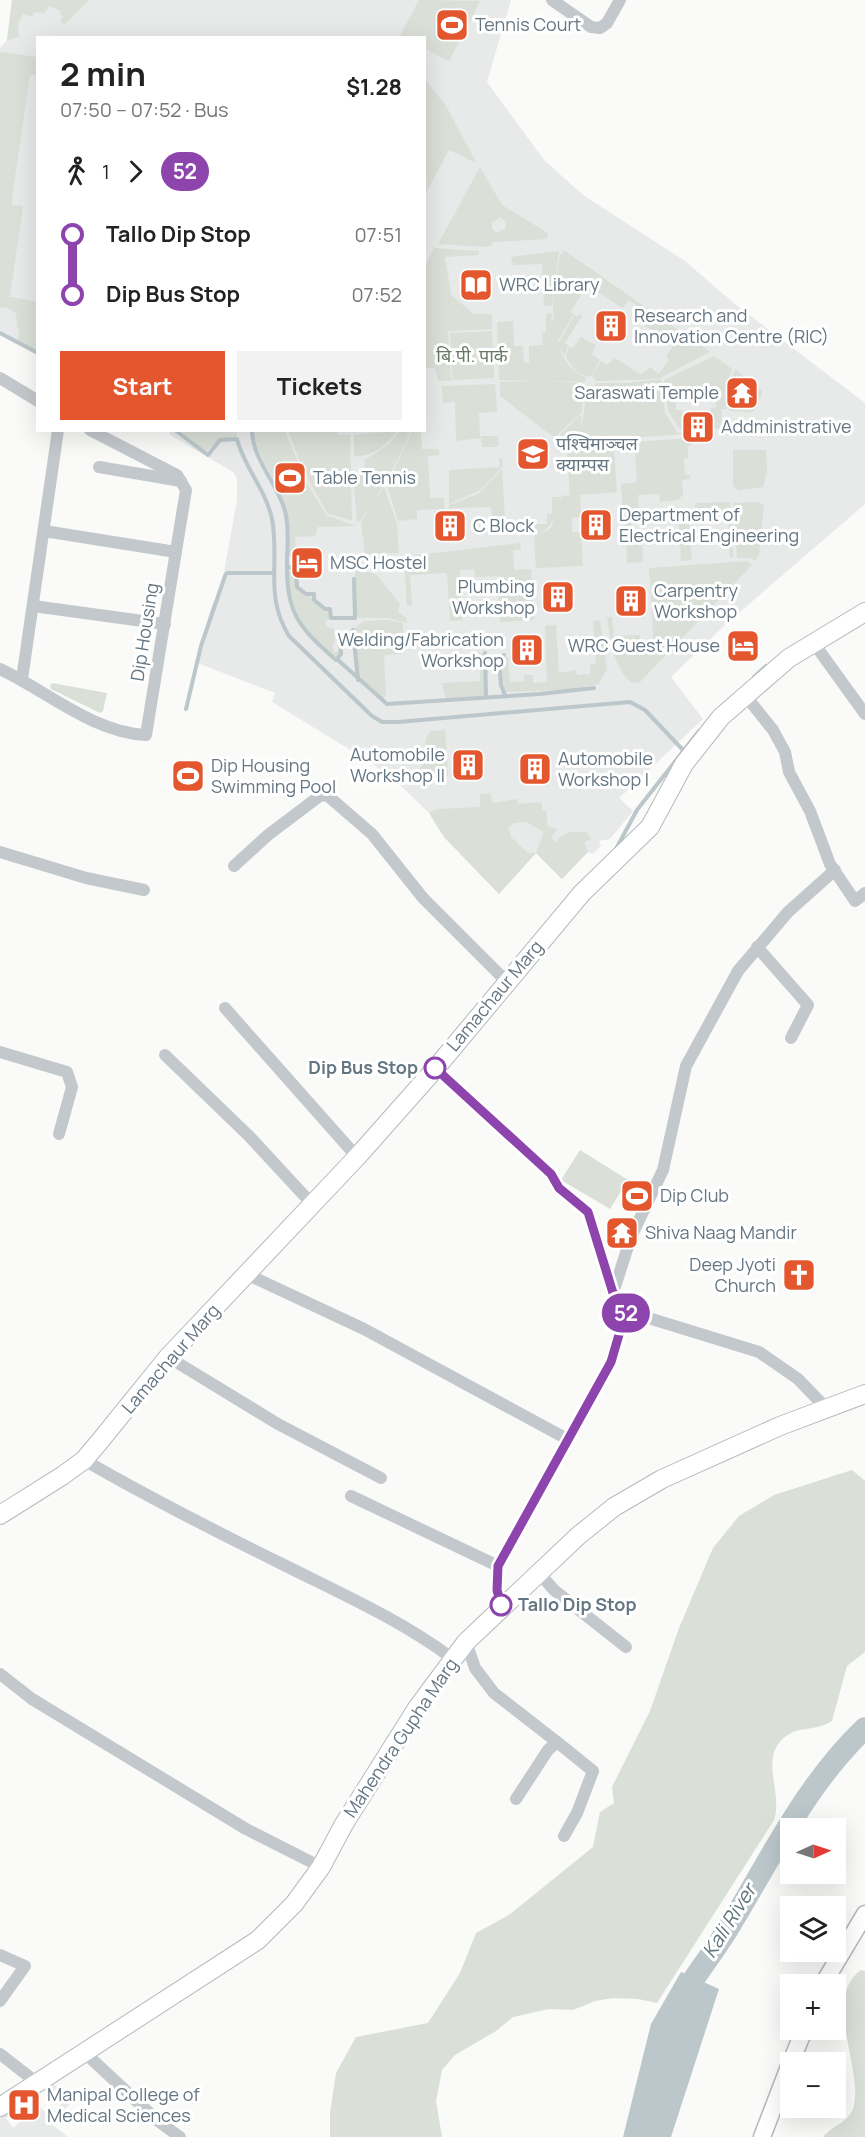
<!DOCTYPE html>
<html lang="en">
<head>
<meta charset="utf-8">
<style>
	:root { --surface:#fff; --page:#f2f2f2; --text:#222; --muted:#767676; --accent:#e4572e }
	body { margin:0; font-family:Manrope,"Noto Sans Devanagari",sans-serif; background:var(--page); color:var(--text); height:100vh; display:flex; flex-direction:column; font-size:22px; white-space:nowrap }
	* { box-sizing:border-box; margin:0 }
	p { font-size:20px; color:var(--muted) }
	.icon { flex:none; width:33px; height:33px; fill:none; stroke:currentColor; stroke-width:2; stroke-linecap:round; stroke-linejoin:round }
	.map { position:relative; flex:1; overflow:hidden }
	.panel { position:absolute; left:36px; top:36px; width:390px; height:396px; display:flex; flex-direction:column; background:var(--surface); border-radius:0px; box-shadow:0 6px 24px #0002 }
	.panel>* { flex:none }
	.badge { padding:0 12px; border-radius:20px; font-size:21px; line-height:39px }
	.needle { width:39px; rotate:87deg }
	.controls { position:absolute; left:780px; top:1818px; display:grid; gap:12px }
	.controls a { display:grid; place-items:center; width:66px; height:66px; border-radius:0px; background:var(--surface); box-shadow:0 6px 24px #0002; font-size:30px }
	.map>.badge { position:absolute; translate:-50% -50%; box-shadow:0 0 0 3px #fff }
	.legs { display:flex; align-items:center; gap:9px; height:66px; padding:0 24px; font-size:20px }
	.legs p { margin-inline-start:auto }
	.headline { display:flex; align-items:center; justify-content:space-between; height:102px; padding:0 24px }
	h1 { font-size:33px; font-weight:700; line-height:45px }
	.primary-button { display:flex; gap:12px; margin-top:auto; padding:12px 24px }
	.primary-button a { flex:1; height:69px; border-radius:0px; background:var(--accent); color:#fff; font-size:24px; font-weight:700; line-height:69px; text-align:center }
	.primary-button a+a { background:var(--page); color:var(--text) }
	ul { padding:0 24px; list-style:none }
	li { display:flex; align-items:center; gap:21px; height:60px; font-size:22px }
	li i { display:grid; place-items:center; width:9px; height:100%; margin:0 8px; background:currentColor }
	li i::after { content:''; width:15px; height:15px; margin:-8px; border:4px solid; border-radius:50%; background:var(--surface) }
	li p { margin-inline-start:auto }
	li:first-child i { background:linear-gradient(#0000 50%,currentColor 0) }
	li:last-child i { background:linear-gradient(currentColor 50%,#0000 0) }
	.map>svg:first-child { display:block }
	.built { fill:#e8e9e9; fill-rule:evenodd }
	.green { fill:#dadfd7; fill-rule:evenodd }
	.water { fill:#bbc7cb }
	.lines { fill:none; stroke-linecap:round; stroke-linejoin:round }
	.stream { stroke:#bbc7cb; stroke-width:4 }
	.river { stroke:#bbc7cb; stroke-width:22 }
	.secondary-casing { stroke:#b3babf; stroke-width:19 }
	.primary-casing { stroke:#b5babe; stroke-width:20 }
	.street { stroke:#c3c8cc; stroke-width:12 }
	.secondary { stroke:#fff; stroke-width:16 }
	.primary { stroke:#fff; stroke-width:18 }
	.line-1-casing { stroke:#fff; stroke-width:14 }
	.line-1 { stroke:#8e44ad; stroke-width:9 }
	.stop-1-dot { fill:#fff; stroke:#8e44ad; stroke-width:3 }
	.labels { text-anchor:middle; stroke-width:6; stroke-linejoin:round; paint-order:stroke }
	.poi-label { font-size:18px; fill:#657683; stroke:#fff; text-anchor:start }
	.park-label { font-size:18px; fill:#687a64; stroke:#fff }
	.street-label { font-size:18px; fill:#657683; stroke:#fff }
	.stop-label { font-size:18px; font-weight:bold; fill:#657683; stroke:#fff; text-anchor:end }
	.water-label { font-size:20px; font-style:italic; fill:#60757c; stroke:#fff }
</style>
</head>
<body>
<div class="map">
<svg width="865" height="2137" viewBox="0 0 865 2137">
	<rect width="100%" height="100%" fill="#fafaf8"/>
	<g class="built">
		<path d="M12,0H511L487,82L544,160L583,195L685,261L735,304L865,403V504L726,624L671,677L703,719L619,798L633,811L610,839L599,841L601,846L593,854L587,852L562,879L536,853L499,894L444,837L429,813L400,785L370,762L272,702L275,693L195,662L212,605L221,588L237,500V478L233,472L170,435V431L424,430V38H38L37,355L0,335V48L7,40Z"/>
		<path d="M48,2079L72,2102L50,2123L68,2137H0V2113ZM44,2084L64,2101L50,2116L30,2099ZM17,2108L25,2117L13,2128L6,2118Z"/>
	</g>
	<g class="green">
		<path d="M12,0H89L65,24L60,22L63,16L60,15L61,11L49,6L45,13L34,12L32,17L23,14L18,24L19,37L7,40Z"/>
		<path d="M419,0L480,1L449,61L425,49L424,38L400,36Z"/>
		<path d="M0,52L37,57V75H30L12,197V205L23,206L10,296H6L37,302V350L18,341L19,329L17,327L16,313L6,307L0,308Z"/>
		<path d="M425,79L446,106L475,160L474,162L449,150L425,195Z"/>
		<path d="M480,167L502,205L543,230L548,234L547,239L493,242L490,246L484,247L438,244ZM501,217L506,222V228L497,233L492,229V222Z"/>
		<path d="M434,248L479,251V255L445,257L451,295L474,314H492V329L448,331L451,381H438L435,368H425V266Z"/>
		<path d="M559,251L555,279L560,255L565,251L710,352L658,379L596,381L592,376L601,361L607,365L615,358L638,373L642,374L650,367L659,374L669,360L666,357L673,346L640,322L647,313L629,300L622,308L588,285L570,312L574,314L557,342L553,307L555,282L552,306H544L542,264L513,265L511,257Z"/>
		<path d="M552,313L551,325L554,315C556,341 559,365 586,378L585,382L499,380L497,322L513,321L514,346H523L524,363H529V346L543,345L542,333L546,332V314Z"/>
		<path d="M580,314L582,316L565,343L568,345L565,356L557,345L575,315L577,317Z"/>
		<path d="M492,331L494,378L452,380L450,333Z"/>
		<path d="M581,337L596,345L592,354L600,360L591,376L586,377L575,370L566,357L569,346L572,349Z"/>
		<path d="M714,356L732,369L726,388V409H721L722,428L714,429L713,433H704L703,427L712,426L711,408L716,407L714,389L675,392L676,410H682L684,430H680L668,410L664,380Z"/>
		<path d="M735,369L762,391V395L752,412L730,411V399H748L747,387L729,386Z"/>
		<path d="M661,379L665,413L678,433L686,434L613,439V442C592,444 576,448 558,440L560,434L581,415V429L588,387L594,386L596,383H627Z"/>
		<path d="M540,381L584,383L586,386L581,413L559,433L556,439L500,396V382Z"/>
		<path d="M495,384L497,412L479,413L480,436H498L499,444L496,447H482L481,438L456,441L455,402L443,403L442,386Z"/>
		<path d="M400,430L410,431C406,447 369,516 357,523L353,472L364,473L365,460L389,444Z"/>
		<path d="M180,431H237L236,437L220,439L206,451Z"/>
		<path d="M254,431H285L307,483L326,515L356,526L318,527L315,536L295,537L296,558L289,557C288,532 288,511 277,487C269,468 255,452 254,431Z"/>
		<path d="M288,431H338V435H350L352,521L327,513L303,470Z"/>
		<path d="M397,431C388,444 371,458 354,456V435Z"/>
		<path d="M412,431L421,432L422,449H438L440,455L428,456L430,498H444L445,509L417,510V519L398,521L387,485Z"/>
		<path d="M691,438L692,445L688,446V458L684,459L685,475H690V479L682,480L683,495L678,500L660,502L659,494L638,495L640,520L623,521L621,484L637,482L635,452H618V443Z"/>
		<path d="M614,448L617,492L580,495L581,517L572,518V532H581L583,566L536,568L534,538L551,528L562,496L570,495L567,450Z"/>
		<path d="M733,450H766L767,471L763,487L739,490L733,486Z"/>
		<path d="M499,458H502L503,466L480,490L449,504V470L500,467Z"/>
		<path d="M502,469L505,521L503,525L493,526L491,507L452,508V516H449V505L478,494Z"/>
		<path d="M384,487L397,523L399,553L365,554L361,522Z"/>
		<path d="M552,497H561C557,515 552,529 534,537L535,524H547V514H552Z"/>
		<path d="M730,502L733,557L730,558L728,514L687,516L694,512L696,503Z"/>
		<path d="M758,502L764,505L759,555L755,561L750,558H737L733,503Z"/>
		<path d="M631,522L632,545H642L643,562L627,563L625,523Z"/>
		<path d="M689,523L692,560L681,561L679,524Z"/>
		<path d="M520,543L521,550H513L514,570L531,569L534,620L500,622L497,576L475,577L474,569L460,570L462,620L450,621L447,573L410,575L412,606H407L404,559L408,556Z"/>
		<path d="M747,561L752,565L640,682L632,683C612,666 611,641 607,617H612L614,636L640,635L642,650H654L649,568Z"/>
		<path d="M288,568H295L297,587L310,596L324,611L329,612L330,619L325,622L327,627L334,629L335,643L332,644L334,652L339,651L338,657C331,656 326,649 320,643C296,618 286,605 288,568Z"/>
		<path d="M355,569L376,574L400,604L398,612L406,618L407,623L388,618H355Z"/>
		<path d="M387,620L403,623L404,650L401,654L384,655L386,694L383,700L359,680L353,629L364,621Z"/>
		<path d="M600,620L607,669L599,684L568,690L505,692L501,670L503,657H508L510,682L524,681V675H533V683L547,682L545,626L556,625L559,673L576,670L577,675L590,674V665L596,664L593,621Z"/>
		<path d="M479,652L485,655V697L446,700L442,683L480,681Z"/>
		<path d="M52,683L107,693L103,711L100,713L51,689L50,686Z"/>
		<path d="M445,730L448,776L423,779L419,769C429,759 420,742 431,731Z"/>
		<path d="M490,793L493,803L517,799L518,804L542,802V810L546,811L548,827L555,828L557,831L551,836L555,843L560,837L570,832H586L591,839L584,842L588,852L562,879L536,853L499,894L444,837L429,813L437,809L480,807V794ZM526,822L544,832L536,853H528L511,837L508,828L514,823Z"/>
		<path d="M580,1150L628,1180L610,1209L561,1180Z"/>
		<path d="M636,1188L644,1192L638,1205L629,1201Z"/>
		<path d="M852,1470L865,1481V1652L847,1666L832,1721C815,1731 803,1727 791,1733C755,1753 784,1790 774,1820L657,2003L638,1999L613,1998L595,2001L573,2010L549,2009L513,2017L496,2031L455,2055L442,2070L436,2101L442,2137H330V2113L336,2073L356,2037L428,2023L460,1973L476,1933L509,1915L593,1847L600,1812L614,1803L612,1787L650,1711L679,1628L713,1548L739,1516L774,1495Z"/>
		<path d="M861,1970L865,1971V2137H823C832,2126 847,2123 853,2109C865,2070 821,1999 861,1970Z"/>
	</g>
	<g class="water">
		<path d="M189,766L192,767L191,773L202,778L198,788L178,780L183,770L185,771Z"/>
		<path d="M681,1972L719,1989L671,2137H623L651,2024Z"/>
	</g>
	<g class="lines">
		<g class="stream">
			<path d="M0,333L38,353"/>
			<path d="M175,430L208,455L220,440L237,439C244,467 266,490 272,519C280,561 264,596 289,636L372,716L382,722H398L630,702L645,710L683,750"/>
			<path d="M252,430C252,459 278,484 285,511C289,526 288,543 287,558C286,612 296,625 336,660L341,654L339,633"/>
			<path d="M287,567H296L297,587L306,594H314V600L325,609H330L331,618H355L354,579"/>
			<path d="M353,630L358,680"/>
			<path d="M485,653L486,697"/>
			<path d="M504,655L499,660L501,685L505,695"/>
			<path d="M338,660L387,704L540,694L594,688"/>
			<path d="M754,677L766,666"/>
			<path d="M186,709L201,646L225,576L227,573H273"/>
			<path d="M616,849L637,810L699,731"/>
		</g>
		<path class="river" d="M678,2004C692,1979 711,1956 726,1932C769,1862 805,1785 865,1728"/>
		<g class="secondary-casing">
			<g id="secondary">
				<path d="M823,1984L865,1914"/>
				<path d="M791,2062L804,2030"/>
				<path d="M762,2137L790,2064"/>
			</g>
		</g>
		<g class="primary-casing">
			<g id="primary">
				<path d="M0,1515L62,1476L84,1460L100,1441L168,1357L357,1157L435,1069L582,893L650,827L684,764L721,717L789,658L865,612"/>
				<path d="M0,2107L258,1940L294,1904L321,1867L344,1824L417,1708L466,1642L578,1536L614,1507L662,1479L780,1426L865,1394"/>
			</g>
		</g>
		<g class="street">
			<path d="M552,0L591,27L600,28L607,23L620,0"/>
			<path d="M0,378L38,401"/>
			<path d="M99,467L181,481"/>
			<path d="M44,531L176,552"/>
			<path d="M33,606L165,624"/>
			<path d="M813,642L865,714"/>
			<path d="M0,669C47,691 92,732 146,735L186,490L177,475L90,430"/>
			<path d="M22,679L58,430"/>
			<path d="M745,695L773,730L785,752L789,772L810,811L830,864L855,901L865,893"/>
			<path d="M0,852L86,878L144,890"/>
			<path d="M234,866L268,835L321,795L328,796L372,834L423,898L507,982"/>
			<path d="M757,947L808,1005L791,1038"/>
			<path d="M225,1008L357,1157"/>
			<path d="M0,1052L67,1072L72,1087L59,1134"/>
			<path d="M165,1055L249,1136L312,1204"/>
			<path d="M435,1069L551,1174L559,1188L588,1212L613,1293L642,1316L759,1352L798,1379L826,1408"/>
			<path d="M246,1274L364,1329L569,1440"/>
			<path d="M613,1293L631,1237L663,1170L686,1066L738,971L788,912L835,870"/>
			<path d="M168,1357L278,1424L381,1478"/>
			<path d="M84,1460C148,1497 215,1531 282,1564C340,1593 401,1620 453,1659"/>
			<path d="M351,1496L498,1566"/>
			<path d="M539,1573L554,1590L626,1647"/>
			<path d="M502,1606L497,1590L498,1566L611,1362L628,1304"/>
			<path d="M466,1642L475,1668L494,1693L557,1742L548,1750L516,1799"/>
			<path d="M0,1674L32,1699L246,1829L321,1867"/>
			<path d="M557,1742L593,1771L577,1813L564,1836"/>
			<path d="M0,1955L25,1966L0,2001"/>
			<path d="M84,2052L158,2121L180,2137"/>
			<path d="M0,2054L36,2082"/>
		</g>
		<use href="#secondary" class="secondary"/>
		<use href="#primary" class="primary"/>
	</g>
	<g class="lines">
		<g class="line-1-casing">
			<path id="line-1" d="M435,1068L551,1174L559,1188L588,1212L613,1293L628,1304L611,1362L498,1566L497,1590L501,1605"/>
		</g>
		<use href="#line-1" class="line-1"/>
	</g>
	<defs>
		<g id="stadium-square" transform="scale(1.725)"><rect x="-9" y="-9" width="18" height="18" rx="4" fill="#e4572e" stroke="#fff"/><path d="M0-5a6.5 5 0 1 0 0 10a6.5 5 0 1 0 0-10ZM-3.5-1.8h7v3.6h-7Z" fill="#fff"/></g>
		<g id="library-square" transform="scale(1.725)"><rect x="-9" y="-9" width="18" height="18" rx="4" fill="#e4572e" stroke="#fff"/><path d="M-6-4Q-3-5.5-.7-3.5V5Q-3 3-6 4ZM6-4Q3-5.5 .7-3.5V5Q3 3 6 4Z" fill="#fff"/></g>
		<g id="building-square" transform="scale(1.725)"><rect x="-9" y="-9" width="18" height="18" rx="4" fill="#e4572e" stroke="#fff"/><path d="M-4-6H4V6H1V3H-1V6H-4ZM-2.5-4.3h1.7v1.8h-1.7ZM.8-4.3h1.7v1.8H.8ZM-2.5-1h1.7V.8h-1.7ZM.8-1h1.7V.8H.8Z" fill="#fff"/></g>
		<g id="temple-square" transform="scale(1.725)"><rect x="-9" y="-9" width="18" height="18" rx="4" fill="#e4572e" stroke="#fff"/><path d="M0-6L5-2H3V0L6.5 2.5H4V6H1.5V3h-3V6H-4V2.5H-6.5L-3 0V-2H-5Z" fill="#fff"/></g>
		<g id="university-square" transform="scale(1.725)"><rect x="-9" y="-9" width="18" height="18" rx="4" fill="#e4572e" stroke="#fff"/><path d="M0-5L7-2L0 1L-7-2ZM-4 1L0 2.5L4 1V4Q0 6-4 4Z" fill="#fff"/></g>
		<g id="hotel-square" transform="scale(1.725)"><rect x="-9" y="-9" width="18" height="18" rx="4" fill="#e4572e" stroke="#fff"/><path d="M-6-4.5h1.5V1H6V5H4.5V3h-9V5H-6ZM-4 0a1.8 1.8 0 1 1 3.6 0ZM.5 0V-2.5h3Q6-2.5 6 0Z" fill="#fff"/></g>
		<g id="church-square" transform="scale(1.725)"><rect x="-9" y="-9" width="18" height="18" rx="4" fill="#e4572e" stroke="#fff"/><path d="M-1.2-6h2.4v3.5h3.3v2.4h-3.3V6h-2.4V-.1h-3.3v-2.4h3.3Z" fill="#fff"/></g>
		<g id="hospital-square" transform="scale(1.725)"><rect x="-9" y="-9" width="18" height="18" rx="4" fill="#e4572e" stroke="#fff"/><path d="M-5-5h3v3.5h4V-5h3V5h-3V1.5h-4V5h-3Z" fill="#fff"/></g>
	</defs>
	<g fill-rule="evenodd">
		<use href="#stadium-square" x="452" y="25"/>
		<use href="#library-square" x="476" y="285"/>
		<use href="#building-square" x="611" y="326"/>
		<use href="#temple-square" x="742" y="393"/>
		<use href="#building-square" x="698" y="427"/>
		<use href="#university-square" x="533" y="454"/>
		<use href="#stadium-square" x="290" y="478"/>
		<use href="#building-square" x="596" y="525"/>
		<use href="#building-square" x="450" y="526"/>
		<use href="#hotel-square" x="307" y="563"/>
		<use href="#building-square" x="558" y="597"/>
		<use href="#building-square" x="631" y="601"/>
		<use href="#hotel-square" x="743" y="646"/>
		<use href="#building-square" x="527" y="650"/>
		<use href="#building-square" x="468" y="765"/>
		<use href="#building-square" x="535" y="769"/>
		<use href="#stadium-square" x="188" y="776"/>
		<use href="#stadium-square" x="637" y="1196"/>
		<use href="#temple-square" x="622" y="1233"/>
		<use href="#church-square" x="799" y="1275"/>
		<use href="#hospital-square" x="24" y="2105"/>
	</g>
	<g class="stop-1-dot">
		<circle cx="435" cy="1068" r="10"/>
		<circle cx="501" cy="1605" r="10"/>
	</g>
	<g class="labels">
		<g class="poi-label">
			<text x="475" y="31">Tennis Court</text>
			<text x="499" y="291">WRC Library</text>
			<text x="634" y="322">Research and<tspan x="634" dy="21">Innovation Centre (RIC)</tspan></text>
			<text x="719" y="399" text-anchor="end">Saraswati Temple</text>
			<text x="721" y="433">Addministrative</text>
			<text x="556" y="450">पश्‍चिमाञ्‍चल<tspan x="556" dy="21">क्याम्पस</tspan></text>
			<text x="313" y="484">Table Tennis</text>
			<text x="619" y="521">Department of<tspan x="619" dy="21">Electrical Engineering</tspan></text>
			<text x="473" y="532">C Block</text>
			<text x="330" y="569">MSC Hostel</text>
			<text x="535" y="593" text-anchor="end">Plumbing<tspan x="535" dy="21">Workshop</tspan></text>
			<text x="654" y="597">Carpentry<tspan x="654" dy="21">Workshop</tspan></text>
			<text x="504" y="646" text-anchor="end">Welding/Fabrication<tspan x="504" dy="21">Workshop</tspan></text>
			<text x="720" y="652" text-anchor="end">WRC Guest House</text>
			<text x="445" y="761" text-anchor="end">Automobile<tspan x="445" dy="21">Workshop II</tspan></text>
			<text x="558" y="765">Automobile<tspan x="558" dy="21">Workshop I</tspan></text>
			<text x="211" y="772">Dip Housing<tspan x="211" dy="21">Swimming Pool</tspan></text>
			<text x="660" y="1202">Dip Club</text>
			<text x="645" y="1239">Shiva Naag Mandir</text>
			<text x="776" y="1271" text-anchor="end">Deep Jyoti<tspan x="776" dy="21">Church</tspan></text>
			<text x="47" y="2101">Manipal College of<tspan x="47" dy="21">Medical Sciences</tspan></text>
		</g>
		<g class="park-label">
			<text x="472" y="362">बि.पी. पार्क</text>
		</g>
		<g class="street-label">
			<text transform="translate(145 632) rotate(-81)" y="6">Dip Housing</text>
			<text transform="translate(495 996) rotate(-50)" y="6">Lamachaur Marg</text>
			<text transform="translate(171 1359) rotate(-49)" y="6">Lamachaur Marg</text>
			<text transform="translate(401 1738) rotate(-56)" y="6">Mahendra Gupha Marg</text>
		</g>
		<g class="stop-label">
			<text x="418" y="1074">Dip Bus Stop</text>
			<text x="518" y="1611" text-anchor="start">Tallo Dip Stop</text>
		</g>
		<g class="water-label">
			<text transform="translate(729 1921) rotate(-58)" y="7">Kali River</text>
		</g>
	</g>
</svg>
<div class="controls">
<a><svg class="needle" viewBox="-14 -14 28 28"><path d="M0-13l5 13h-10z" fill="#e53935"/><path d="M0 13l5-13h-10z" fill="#767676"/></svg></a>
<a><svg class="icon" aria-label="layers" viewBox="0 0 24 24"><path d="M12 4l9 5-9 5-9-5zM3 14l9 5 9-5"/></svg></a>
<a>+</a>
<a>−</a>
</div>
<b class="badge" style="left:626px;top:1313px;background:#8e44ad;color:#fff">52</b>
<section class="panel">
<div class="headline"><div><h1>2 min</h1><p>07:50 – 07:52 · Bus</p></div><b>$1.28</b></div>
<div class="legs"><svg class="icon" aria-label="walk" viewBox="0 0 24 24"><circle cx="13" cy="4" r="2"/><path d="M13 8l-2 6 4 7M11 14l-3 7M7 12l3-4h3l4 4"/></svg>1<svg class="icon" aria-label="forward" viewBox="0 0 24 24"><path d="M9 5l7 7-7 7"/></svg><b class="badge" style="background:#8e44ad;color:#fff">52</b></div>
<ul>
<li><i style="color:#8e44ad"></i><b>Tallo Dip Stop</b><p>07:51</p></li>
<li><i style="color:#8e44ad"></i><b>Dip Bus Stop</b><p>07:52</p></li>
</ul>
<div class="primary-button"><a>Start</a><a>Tickets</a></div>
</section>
</div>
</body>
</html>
